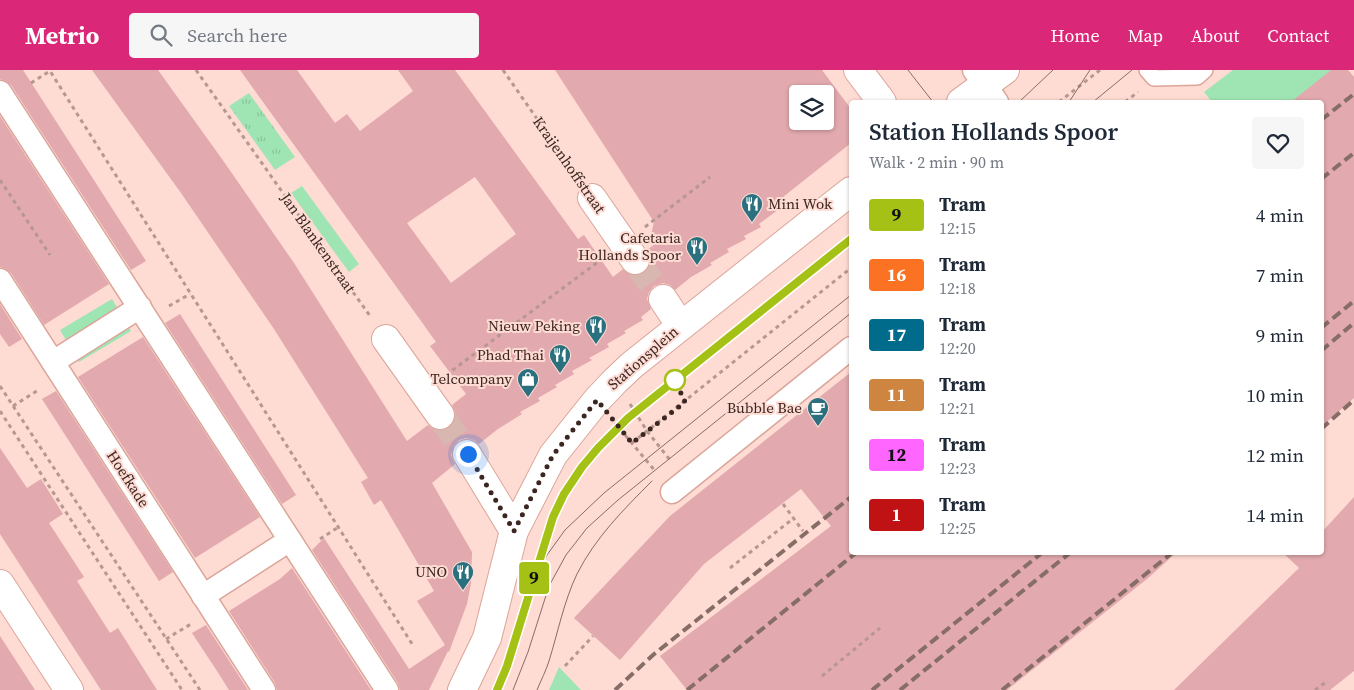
<!DOCTYPE html>
<html lang="en">
<head>
<meta charset="utf-8">
<style>
	:root { --surface:#fff; --page:#f6f6f7; --text:#1f2937; --muted:#747a83; --accent:#db2777 }
	body { margin:0; font-family:"Source Serif 4",serif; background:var(--page); color:var(--text); height:100vh; display:flex; flex-direction:column; font-size:19px; white-space:nowrap }
	* { box-sizing:border-box; margin:0 }
	p { font-size:16px; color:var(--muted) }
	.icon { flex:none; width:28px; height:28px; fill:none; stroke:currentColor; stroke-width:2; stroke-linecap:round; stroke-linejoin:round }
	.map { position:relative; flex:1; overflow:hidden }
	.drawer { position:absolute; left:849px; top:30px; width:475px; height:455px; display:flex; flex-direction:column; background:var(--surface); border-radius:5px; box-shadow:0 1px 4px #0004 }
	.drawer>* { flex:none }
	.badge { padding:0 10px; border-radius:4px; font-size:18px; line-height:32px }
	.fabs { position:absolute; left:789px; top:15px; display:grid; gap:10px }
	.fabs a { display:grid; place-items:center; width:45px; height:45px; border-radius:5px; background:var(--surface); box-shadow:0 1px 4px #0004; font-size:25px }
	.you { position:absolute; width:25px; height:25px; margin:-12px; border:4px solid #fff; border-radius:50%; background:#1a73e8; box-shadow:0 0 0 8px #1a73e833 }
	.map>.badge { position:absolute; translate:-50% -50%; box-shadow:0 0 0 2px #fff }
	.round { display:grid; place-items:center; flex:none; width:52px; height:52px; border-radius:5px; background:var(--page) }
	.head { display:flex; align-items:center; justify-content:space-between; height:85px; padding:0 20px }
	h1 { font-size:24px; font-weight:600; line-height:38px }
	ul { padding:0; list-style:none }
	li { display:flex; align-items:center; gap:15px; height:60px; padding:0 20px }
	li div { flex:1 }
	li b { display:block; font-size:19px }
	li em { font-style:normal }
	li .badge { min-width:55px; font-weight:700; text-align:center }
	header { display:flex; align-items:center; gap:30px; box-sizing:border-box; height:70px; padding:0 25px; background:var(--accent); color:#fff }
	header strong { font-size:24px }
	nav { display:flex; gap:28px; margin-inline-start:auto; font-size:18px }
	.search { width:350px; height:45px; background:var(--page); display:flex; align-items:center; gap:12px; box-sizing:border-box; padding:0 18px; border-radius:5px; color:var(--muted); font-size:19px }
	.map>svg:first-child { display:block }
	.grass { fill:#9fe5b4 }
	.park { fill:url(#park-tufts) }
	.building { fill:#e2a9ae; fill-rule:evenodd }
	.lines { fill:none; stroke-linecap:round; stroke-linejoin:round }
	.minor-tunnel { stroke:#d7b7af; stroke-width:28; stroke-dasharray:28 14; stroke-linecap:butt }
	.service-casing { stroke:#dba599; stroke-width:18 }
	.pedestrian-casing { stroke:#dba599; stroke-width:25 }
	.minor-casing { stroke:#dba599; stroke-width:30 }
	.path { stroke:#b69891; stroke-width:3; stroke-dasharray:4 4; stroke-linecap:butt }
	.service { stroke:#fff; stroke-width:15 }
	.pedestrian { stroke:#fff; stroke-width:22 }
	.minor { stroke:#fff; stroke-width:28 }
	.tram { stroke:#876d67; stroke-width:1 }
	.rail { stroke:#876d67; stroke-width:4; stroke-dasharray:10 5; stroke-linecap:butt }
	.line-casing { stroke:#fff; stroke-width:11 }
	.line { stroke:#a6c116; stroke-width:8 }
	.walk { stroke:#3b2621; stroke-width:5; stroke-dasharray:0 9 }
	.stop-dot { fill:#fff; stroke:#a6c116; stroke-width:2.5 }
	.labels { text-anchor:middle; stroke-width:4; stroke-linejoin:round; paint-order:stroke }
	.street-label { font-size:15px; fill:#3b2621; stroke:#fedbd3 }
	.poi-label { font-size:15px; fill:#3b2621; stroke:#fedbd3; text-anchor:end }
</style>
</head>
<body>
<header>
<strong>Metrio</strong>
<div class="search"><svg class="icon" aria-label="search" viewBox="0 0 24 24"><circle cx="10" cy="10" r="6"/><path d="M15 15l6 6"/></svg>Search here</div>
<nav><a>Home</a><a>Map</a><a>About</a><a>Contact</a></nav>
</header>
<div class="map">
<svg width="1354" height="620" viewBox="0 0 1354 620">
	<defs>
		<pattern id="park-tufts" width="24" height="20" patternUnits="userSpaceOnUse" patternTransform="scale(1.25)"><rect width="24" height="20" fill="#9fe5b4"/><path d="M3 7l-1-3M5 7V3M7 7l1-3M15 17l-1-3M17 17v-4M19 17l1-3" fill="none" stroke="#8ac49a"/></pattern>
	</defs>
	<rect width="100%" height="100%" fill="#fedbd3"/>
	<g class="grass">
		<path d="M1233,0H1335L1291,32H1212L1204,22Z"/>
		<path d="M302,116L359,194L349,202L291,123Z"/>
		<path d="M112,229L131,261L79,292L60,260Z"/>
		<path d="M559,597L581,620H549Z"/>
	</g>
	<path class="park" d="M249,23L295,87L275,100L229,36Z"/>
	<g class="building">
		<path d="M0,0H23L146,191L131,200L11,15L6,11L0,9Z"/>
		<path d="M92,0H158L222,89L294,193L407,371L428,355L433,359L441,361L449,357L454,352L456,344L452,335L466,324L430,276L436,272L421,251L240,0H297L335,53L347,44L360,61L413,21L398,0H455L578,169L584,165L613,207L623,199L629,204L637,205L643,203L649,197L650,188L647,180L655,174L651,165L654,152L555,0H822L851,39V73L783,127L787,133L759,154L761,157L744,166L746,169L727,179L729,182L710,193L712,195L691,207L675,220L670,215L663,213L654,216L649,222L647,229L651,239L641,247L643,250L624,261L626,263L607,274L609,277L589,288L592,290L572,301L574,304L555,315L557,317L538,328L540,331L520,342L522,344L498,359L479,374L474,370L466,368L459,370L454,376L451,385L455,394L432,413L472,482L471,513L467,534L449,582L448,581L429,620H400L398,613L312,480L324,468L409,599L445,575L417,531L434,521L381,430L374,435L361,412L368,408L274,259L181,123ZM798,24H825V51H798ZM475,107L516,164L451,213L407,153Z"/>
		<path d="M1331,0H1348L1354,7V328L1321,357V32H1291Z"/>
		<path d="M0,46L109,214L44,255L11,203L6,199L0,197Z"/>
		<path d="M0,234L22,269L9,277L0,264Z"/>
		<path d="M180,244L296,425L282,434L165,253Z"/>
		<path d="M143,267L260,447L195,488L78,307Z"/>
		<path d="M851,302V482H1177L1147,509L1007,620H687L660,586L831,456L801,419L704,494L620,590L574,548L670,446Z"/>
		<path d="M56,321L173,502L159,511L42,329Z"/>
		<path d="M0,378L27,418L41,409L63,444L49,453L84,507L77,511L110,563L118,558L157,620H101L0,464Z"/>
		<path d="M1354,427V601L1330,620H1174L1299,498L1282,482H1321V463Z"/>
		<path d="M292,498L371,620H277L275,613L229,541L280,509Z"/>
		<path d="M206,555L248,620H229L217,601L192,563Z"/>
		<path d="M0,566L35,620H0Z"/>
	</g>
	<g class="lines">
		<g class="minor-tunnel">
			<path d="M635,190L663,229"/>
			<path d="M440,345L467,384"/>
		</g>
		<g class="service-casing">
			<path id="service" d="M1147,0L1154,8L1197,7L1205,0"/>
		</g>
		<g class="pedestrian-casing">
			<g id="pedestrian">
				<path d="M974,0L997,32"/>
				<path d="M0,22L387,620"/>
				<path d="M0,210L264,620"/>
				<path d="M53,292L140,237"/>
				<path d="M672,422L851,278"/>
				<path d="M203,526L290,470"/>
			</g>
		</g>
		<g class="minor-casing">
			<g id="minor">
				<path d="M858,0L882,32"/>
				<path d="M961,32L1005,0"/>
				<path d="M592,128L635,190"/>
				<path d="M663,229L680,255"/>
				<path d="M386,269L440,345"/>
				<path d="M467,384L514,461"/>
				<path d="M0,514L69,620"/>
				<path d="M462,620L487,568L514,461L553,385L597,330L615,311L632,295L851,121"/>
			</g>
		</g>
		<g class="path">
			<path d="M196,0L370,246"/>
			<path d="M503,0L576,105"/>
			<path d="M31,13L50,1L414,577"/>
			<path d="M1059,32L1100,0"/>
			<path d="M1125,32L1138,22"/>
			<path d="M0,110L50,185"/>
			<path d="M645,157L710,107"/>
			<path d="M169,236L190,224"/>
			<path d="M446,305L602,189"/>
			<path d="M0,316L200,620"/>
			<path d="M630,334L647,361L670,390"/>
			<path d="M13,336L40,319"/>
			<path d="M0,341L182,620"/>
			<path d="M615,353L656,402"/>
			<path d="M632,373L851,198"/>
			<path d="M783,434L803,461"/>
			<path d="M320,469L337,458"/>
			<path d="M730,498L794,448"/>
			<path d="M166,569L191,554"/>
			<path d="M565,596L593,566"/>
			<path d="M822,606L880,558"/>
			<path d="M1315,620L1326,612"/>
		</g>
		<use href="#service" class="service"/>
		<use href="#pedestrian" class="pedestrian"/>
		<use href="#minor" class="minor"/>
		<g class="tram">
			<path d="M908,0L933,32"/>
			<path d="M1019,32L1053,0"/>
			<path d="M1069,32L1090,0"/>
			<path d="M1093,32L1132,0"/>
			<path d="M542,496L547,485L565,460L604,423L851,225"/>
			<path d="M497,620L507,596L553,447C591,370 645,335 709,284C756,245 804,207 851,169"/>
			<path d="M513,620L528,582L549,516L566,485L587,458L618,430L851,243"/>
			<path d="M537,620C541,610 546,601 549,591C558,562 564,531 577,504C595,468 624,439 652,411"/>
		</g>
		<g class="rail">
			<path d="M1321,50L1354,24"/>
			<path d="M1321,109L1354,83"/>
			<path d="M1321,258L1354,231"/>
			<path d="M1321,281L1354,253"/>
			<path d="M1321,359L1354,330"/>
			<path d="M615,620L653,585L851,427"/>
			<path d="M687,620L857,482"/>
			<path d="M872,620L1043,482"/>
			<path d="M900,620L1071,482"/>
			<path d="M1002,620L1173,482"/>
		</g>
	</g>
	<g class="lines">
		<g class="line-casing">
			<path id="line" d="M497,620L507,596L553,447L564,424L582,397L598,378L628,348L851,169"/>
		</g>
		<use href="#line" class="line"/>
		<path class="walk" d="M468,384L514,461L553,385L597,330L632,373L685,332L675,310"/>
	</g>
	<defs>
		<g id="restaurant-pin" transform="scale(1.125)"><path d="M0 17L-7.5 6A9.5 9.5 0 1 1 7.5 6Z" fill="#2a707e" stroke="#fedbd3"/><path d="M-5-6h1v4h1v-4h1v4h1v-4h1v5L-1.5 .5V6h-2V.5L-5-1ZM5-6V6H3V1.5H1.5Q1.5-4 5-6Z" fill="#fff"/></g>
		<g id="shop-pin" transform="scale(1.125)"><path d="M0 17L-7.5 6A9.5 9.5 0 1 1 7.5 6Z" fill="#2a707e" stroke="#fedbd3"/><path d="M-5-2.5h2.3a2.7 3.5 0 0 1 5.4 0H5L5.5 6h-11ZM-1.5-2.5h3a1.5 2.3 0 0 0-3 0Z" fill="#fff"/></g>
		<g id="cafe-pin" transform="scale(1.125)"><path d="M0 17L-7.5 6A9.5 9.5 0 1 1 7.5 6Z" fill="#2a707e" stroke="#fedbd3"/><path d="M-5.5-4.5H6V0H3Q3 3.5 0 3.5H-2.5Q-5.5 3.5-5.5 0ZM3-3.2v2h1.7v-2ZM-6 4.5H4V6H-6Z" fill="#fff"/></g>
	</defs>
	<g fill-rule="evenodd">
		<use href="#restaurant-pin" x="752" y="134"/>
		<use href="#restaurant-pin" x="697" y="177"/>
		<use href="#restaurant-pin" x="596" y="256"/>
		<use href="#restaurant-pin" x="560" y="285"/>
		<use href="#shop-pin" x="528" y="309"/>
		<use href="#cafe-pin" x="818" y="338"/>
		<use href="#restaurant-pin" x="463" y="502"/>
	</g>
	<circle class="stop-dot" cx="675" cy="310" r="10"/>
	<g class="labels">
		<g class="street-label">
			<text transform="translate(569 95) rotate(55)" y="5">Kraijenhoffstraat</text>
			<text transform="translate(318 173) rotate(55)" y="5">Jan Blankenstraat</text>
			<text transform="translate(643 288) rotate(-41)" y="5">Stationsplein</text>
			<text transform="translate(128 409) rotate(57)" y="5">Hoefkade</text>
		</g>
		<g class="poi-label">
			<text x="768" y="139" text-anchor="start">Mini Wok</text>
			<text x="681" y="173">Cafetaria<tspan x="681" dy="17">Hollands Spoor</tspan></text>
			<text x="580" y="261">Nieuw Peking</text>
			<text x="544" y="290">Phad Thai</text>
			<text x="512" y="314">Telcompany</text>
			<text x="802" y="343">Bubble Bae</text>
			<text x="447" y="507">UNO</text>
		</g>
	</g>
</svg>
<div class="fabs">
<a><svg class="icon" aria-label="layers" viewBox="0 0 24 24"><path d="M12 4l9 5-9 5-9-5zM3 14l9 5 9-5"/></svg></a>
</div>
<div class="you" style="left:468px;top:384px"></div>
<b class="badge" style="left:534px;top:508px;background:#a6c116;color:#111">9</b>
<section class="drawer">
<div class="head"><div><h1>Station Hollands Spoor</h1><p>Walk · 2 min · 90 m</p></div><a class="round"><svg class="icon" aria-label="heart" viewBox="0 0 24 24"><path d="M12 20l-8-8c-3-5 5-10 8-4 3-6 11-1 8 4z"/></svg></a></div>
<ul>
<li><span class="badge" style="background:#a6c116;color:#111">9</span><div><b>Tram</b><p>12:15</p></div><em>4 min</em></li>
<li><span class="badge" style="background:#fa7222;color:#fff">16</span><div><b>Tram</b><p>12:18</p></div><em>7 min</em></li>
<li><span class="badge" style="background:#006b8b;color:#fff">17</span><div><b>Tram</b><p>12:20</p></div><em>9 min</em></li>
<li><span class="badge" style="background:#cd853f;color:#fff">11</span><div><b>Tram</b><p>12:21</p></div><em>10 min</em></li>
<li><span class="badge" style="background:#f6f;color:#111">12</span><div><b>Tram</b><p>12:23</p></div><em>12 min</em></li>
<li><span class="badge" style="background:#c01115;color:#fff">1</span><div><b>Tram</b><p>12:25</p></div><em>14 min</em></li>
</ul>
</section>
</div>
</body>
</html>
